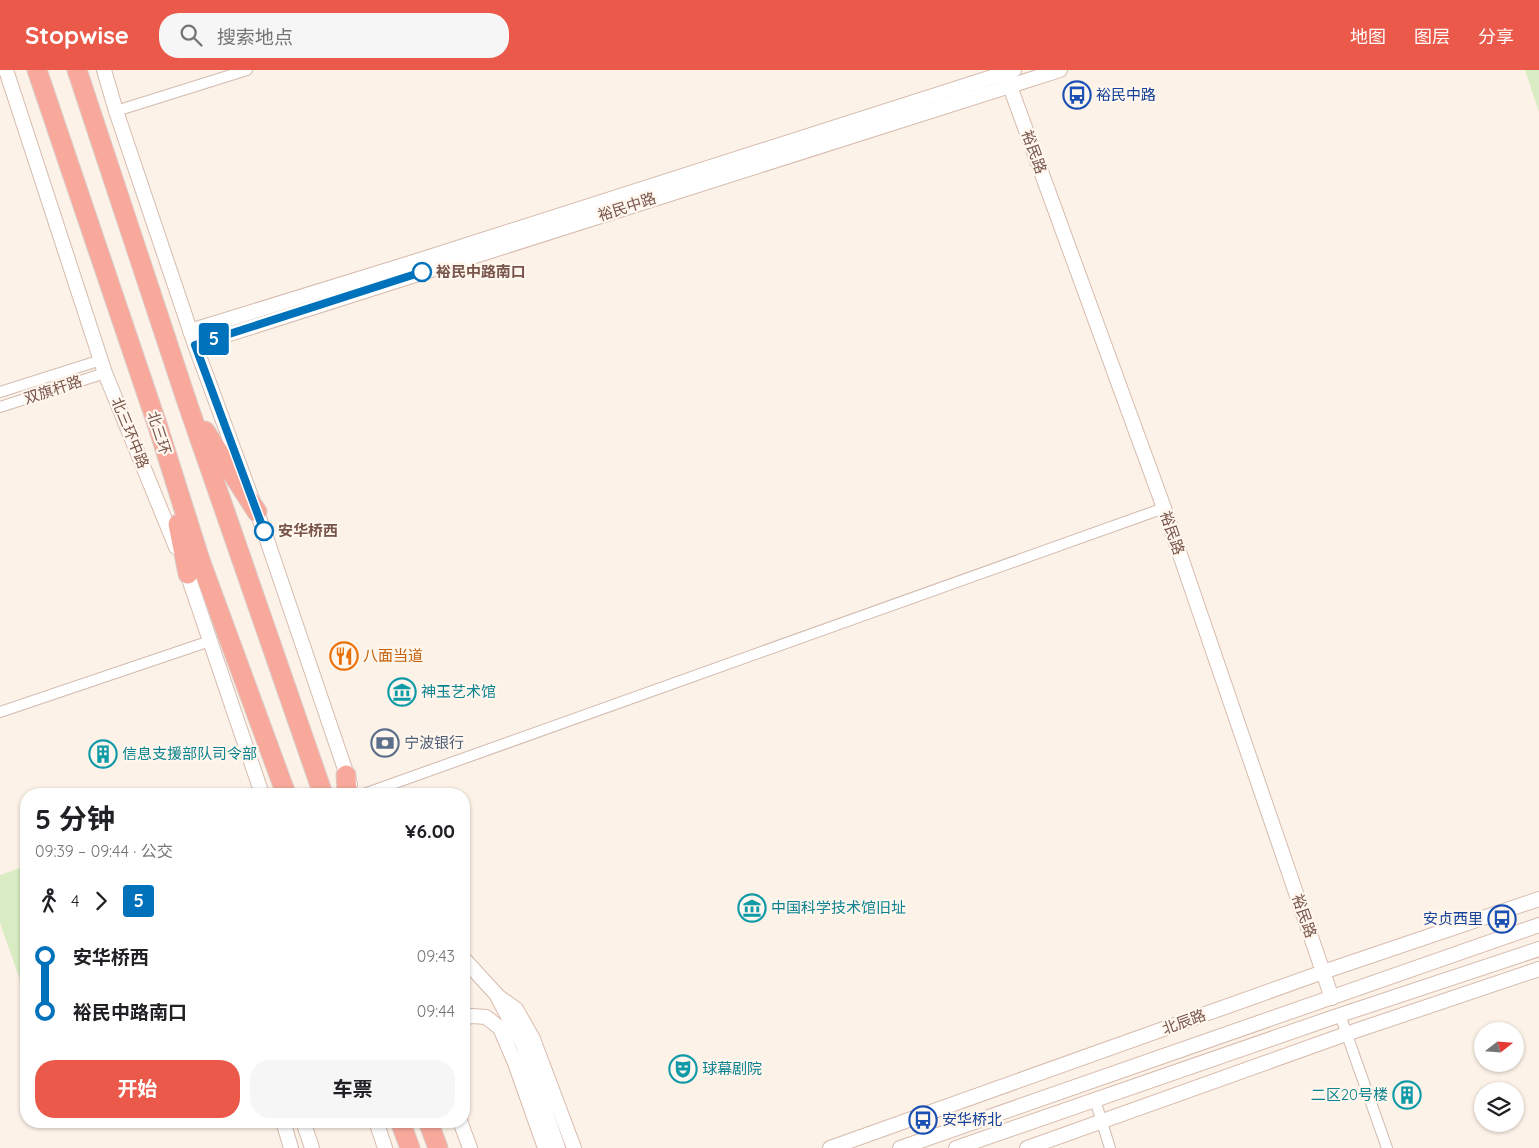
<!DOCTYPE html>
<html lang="zh">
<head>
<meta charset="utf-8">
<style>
	:root { --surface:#fff; --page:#f6f6f6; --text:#202124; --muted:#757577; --accent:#ea5949 }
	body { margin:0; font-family:Quicksand,"Noto Sans SC",sans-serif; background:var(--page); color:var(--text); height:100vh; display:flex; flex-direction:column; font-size:19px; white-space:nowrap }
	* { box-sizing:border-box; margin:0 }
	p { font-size:16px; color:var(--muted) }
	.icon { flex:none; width:28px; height:28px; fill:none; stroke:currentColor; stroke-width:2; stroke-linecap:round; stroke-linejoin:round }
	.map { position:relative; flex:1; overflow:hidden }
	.sheet { position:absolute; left:20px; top:718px; width:450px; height:340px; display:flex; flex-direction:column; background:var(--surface); border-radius:20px; box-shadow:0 1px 4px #0004 }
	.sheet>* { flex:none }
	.badge { padding:0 10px; border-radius:4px; font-size:18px; line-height:32px }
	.needle { width:32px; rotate:73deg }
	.controls { position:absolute; left:1474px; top:952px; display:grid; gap:10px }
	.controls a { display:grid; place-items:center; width:50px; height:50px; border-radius:50%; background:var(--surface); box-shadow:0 1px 4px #0004; font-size:25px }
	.map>.badge { position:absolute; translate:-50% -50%; box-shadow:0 0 0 2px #fff }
	.legs { display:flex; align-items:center; gap:8px; height:55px; padding:0 15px; font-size:16px }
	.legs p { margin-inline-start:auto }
	.summary { display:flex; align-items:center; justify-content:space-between; height:85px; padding:0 15px }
	h1 { font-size:28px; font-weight:700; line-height:38px }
	.action { display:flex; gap:10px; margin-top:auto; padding:10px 15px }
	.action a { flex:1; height:58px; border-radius:20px; background:var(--accent); color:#fff; font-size:20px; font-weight:700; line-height:58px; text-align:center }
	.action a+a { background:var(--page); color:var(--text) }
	ul { padding:0 15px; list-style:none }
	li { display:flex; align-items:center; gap:18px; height:55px; font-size:19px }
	li i { display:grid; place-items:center; width:8px; height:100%; margin:0 6px; background:currentColor }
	li i::after { content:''; width:12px; height:12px; margin:-6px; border:4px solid; border-radius:50%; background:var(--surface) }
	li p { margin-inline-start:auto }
	li:first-child i { background:linear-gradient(#0000 50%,currentColor 0) }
	li:last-child i { background:linear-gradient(currentColor 50%,#0000 0) }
	header { display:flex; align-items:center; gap:30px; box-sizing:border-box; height:70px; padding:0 25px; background:var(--accent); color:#fff }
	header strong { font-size:24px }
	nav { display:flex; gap:28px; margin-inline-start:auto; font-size:18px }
	.search { width:350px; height:45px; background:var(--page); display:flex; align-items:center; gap:12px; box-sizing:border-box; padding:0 18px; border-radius:20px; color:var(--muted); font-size:19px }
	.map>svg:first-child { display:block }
	.green { fill:#d9ecc4 }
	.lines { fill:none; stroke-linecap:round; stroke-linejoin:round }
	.street-casing { stroke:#d2baaf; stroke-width:12 }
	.secondary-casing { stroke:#d7bbae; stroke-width:16 }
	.highway-casing { stroke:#d9cfcc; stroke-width:21 }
	.street { stroke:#fff; stroke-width:10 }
	.secondary { stroke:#fff; stroke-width:14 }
	.highway { stroke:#f9a99c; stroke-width:19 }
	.line-1-casing { stroke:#fff; stroke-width:11 }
	.line-1 { stroke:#0072bc; stroke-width:8 }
	.stop-1-dot { fill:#fff; stroke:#0072bc; stroke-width:2.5 }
	.labels { text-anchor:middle; stroke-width:4.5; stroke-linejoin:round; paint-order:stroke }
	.transit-label { font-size:15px; fill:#164399; stroke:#fff6ee; text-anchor:start }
	.street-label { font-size:15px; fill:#78554a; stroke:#fff6ee }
	.stop-label { font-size:15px; font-weight:bold; fill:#78554a; stroke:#fff6ee; text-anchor:start }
	.food-label { font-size:15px; fill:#c56008; stroke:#fff6ee; text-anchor:start }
	.culture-label { font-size:15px; fill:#0d838f; stroke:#fff6ee; text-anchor:start }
	.service-label { font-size:15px; fill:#4e5e75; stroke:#fff6ee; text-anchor:start }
</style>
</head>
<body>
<header>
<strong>Stopwise</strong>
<div class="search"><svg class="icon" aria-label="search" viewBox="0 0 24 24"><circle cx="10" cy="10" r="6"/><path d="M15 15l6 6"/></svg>搜索地点</div>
<nav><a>地图</a><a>图层</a><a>分享</a></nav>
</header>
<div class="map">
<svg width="1539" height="1078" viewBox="0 0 1539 1078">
	<rect width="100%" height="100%" fill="#fdf2e7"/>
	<g class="green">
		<path d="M1525,0H1539V42Z"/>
		<path d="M26,796V915L20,910L0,853V805Z"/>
	</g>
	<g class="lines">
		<g class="street-casing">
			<g id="street">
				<path d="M116,41L247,0"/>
				<path d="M0,322L101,290"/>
				<path d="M0,337L105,303"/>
				<path d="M0,642L210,571"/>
				<path d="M364,724L1164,438"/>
				<path d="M1340,945L1387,1078"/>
				<path d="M1095,1030L1110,1078"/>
			</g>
		</g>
		<g class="secondary-casing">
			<g id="secondary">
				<path d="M6,0L105,303L176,477"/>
				<path d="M104,0L116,41L195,275L265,464L350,714"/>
				<path d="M1004,0L1164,438L1332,928"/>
				<path d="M190,261L420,190L1014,0"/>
				<path d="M195,275L1060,0"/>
				<path d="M185,497L262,724"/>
				<path d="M464,889L496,924L523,975L558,1078"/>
				<path d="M499,927L516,939L533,969L574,1078"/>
				<path d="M464,948L472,946L486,947L500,958L515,993L545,1078"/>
				<path d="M283,1051L291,1078"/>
				<path d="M303,1051L312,1078"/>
				<path d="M376,1051L385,1078"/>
				<path d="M460,1051L470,1078"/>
				<path d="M830,1078L1323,902L1539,829"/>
				<path d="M900,1078L1539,855"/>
				<path d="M956,1078L1340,945L1539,879"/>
				<path d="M1027,1078L1346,964L1539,899"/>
			</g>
		</g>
		<g class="highway-casing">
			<g id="highway">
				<path d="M37,0L158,357L200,490L286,724"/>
				<path d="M77,0L188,335L323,724"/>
				<path d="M205,361L257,442"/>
				<path d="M178,454L188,504"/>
				<path d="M346,705L347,724"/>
				<path d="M400,1051L410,1078"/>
				<path d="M428,1051L438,1078"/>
			</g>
		</g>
		<use href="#street" class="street"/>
		<use href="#secondary" class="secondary"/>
		<use href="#highway" class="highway"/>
	</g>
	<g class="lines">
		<g class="line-1-casing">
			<path id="line-1" d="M264,461L195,275L422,202"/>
		</g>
		<use href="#line-1" class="line-1"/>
	</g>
	<defs>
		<g id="bus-ring" transform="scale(1.4375)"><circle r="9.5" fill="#fff6ee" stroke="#1a4fb4" stroke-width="1.5"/><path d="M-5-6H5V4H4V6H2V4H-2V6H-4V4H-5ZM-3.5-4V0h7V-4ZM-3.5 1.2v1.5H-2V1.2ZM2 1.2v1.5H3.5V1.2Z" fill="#1a4fb4"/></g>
		<g id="restaurant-ring" transform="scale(1.4375)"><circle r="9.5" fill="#fff6ee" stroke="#e8710a" stroke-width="1.5"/><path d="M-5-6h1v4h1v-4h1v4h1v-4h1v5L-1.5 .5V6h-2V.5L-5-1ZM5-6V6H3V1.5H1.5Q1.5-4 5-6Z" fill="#e8710a"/></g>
		<g id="museum-ring" transform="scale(1.4375)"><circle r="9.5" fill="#fff6ee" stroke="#0f9aa8" stroke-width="1.5"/><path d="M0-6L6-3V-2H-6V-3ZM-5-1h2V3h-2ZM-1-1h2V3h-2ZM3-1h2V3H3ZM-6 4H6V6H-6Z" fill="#0f9aa8"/></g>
		<g id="bank-ring" transform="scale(1.4375)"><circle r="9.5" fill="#fff6ee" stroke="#5c6f8a" stroke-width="1.5"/><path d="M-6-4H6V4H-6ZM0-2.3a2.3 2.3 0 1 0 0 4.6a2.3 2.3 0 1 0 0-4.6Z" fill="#5c6f8a"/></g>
		<g id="building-ring" transform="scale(1.4375)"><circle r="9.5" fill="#fff6ee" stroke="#0f9aa8" stroke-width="1.5"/><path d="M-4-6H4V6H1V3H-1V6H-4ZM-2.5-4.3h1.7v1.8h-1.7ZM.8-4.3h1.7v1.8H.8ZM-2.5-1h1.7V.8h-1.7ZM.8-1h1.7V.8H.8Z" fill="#0f9aa8"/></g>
		<g id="theatre-ring" transform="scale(1.4375)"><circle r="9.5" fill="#fff6ee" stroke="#0f9aa8" stroke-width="1.5"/><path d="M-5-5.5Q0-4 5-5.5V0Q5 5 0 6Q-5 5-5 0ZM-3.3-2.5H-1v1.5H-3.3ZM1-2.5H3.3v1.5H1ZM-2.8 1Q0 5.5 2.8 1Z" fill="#0f9aa8"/></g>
	</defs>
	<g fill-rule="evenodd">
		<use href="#bus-ring" x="1077" y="25"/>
		<use href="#restaurant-ring" x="344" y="586"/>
		<use href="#museum-ring" x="402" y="622"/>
		<use href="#bank-ring" x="385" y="673"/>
		<use href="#building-ring" x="103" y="684"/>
		<use href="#museum-ring" x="752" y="838"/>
		<use href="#bus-ring" x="1502" y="849"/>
		<use href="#theatre-ring" x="683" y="999"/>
		<use href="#building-ring" x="1407" y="1025"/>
		<use href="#bus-ring" x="923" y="1050"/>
	</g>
	<g class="stop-1-dot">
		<circle cx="422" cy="202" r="9"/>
		<circle cx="264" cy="461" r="9"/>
	</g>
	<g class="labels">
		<g class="transit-label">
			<text x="1096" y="30">裕民中路</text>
			<text x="1483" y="854" text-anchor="end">安贞西里</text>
			<text x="942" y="1055">安华桥北</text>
		</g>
		<g class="street-label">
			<text transform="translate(1034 82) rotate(70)" y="5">裕民路</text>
			<text transform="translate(627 137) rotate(-18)" y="5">裕民中路</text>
			<text transform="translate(53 320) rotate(-18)" y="5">双旗杆路</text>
			<text transform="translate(130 363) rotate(68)" y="5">北三环中路</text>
			<text transform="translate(159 363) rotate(72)" y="5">北三环</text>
			<text transform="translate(1172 463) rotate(71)" y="5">裕民路</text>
			<text transform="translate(1304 846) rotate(71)" y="5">裕民路</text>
			<text transform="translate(1184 952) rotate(-20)" y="5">北辰路</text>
		</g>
		<g class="stop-label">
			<text x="436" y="207">裕民中路南口</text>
			<text x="278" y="466">安华桥西</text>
		</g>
		<g class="food-label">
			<text x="363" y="591">八面当道</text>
		</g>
		<g class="culture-label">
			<text x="421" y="627">神玉艺术馆</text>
			<text x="122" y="689">信息支援部队司令部</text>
			<text x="771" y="843">中国科学技术馆旧址</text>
			<text x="702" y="1004">球幕剧院</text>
			<text x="1388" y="1030" text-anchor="end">二区20号楼</text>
		</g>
		<g class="service-label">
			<text x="404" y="678">宁波银行</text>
		</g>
	</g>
</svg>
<div class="controls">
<a><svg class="needle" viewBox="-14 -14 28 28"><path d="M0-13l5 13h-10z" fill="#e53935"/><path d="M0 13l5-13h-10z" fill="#757577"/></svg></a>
<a><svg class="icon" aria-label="layers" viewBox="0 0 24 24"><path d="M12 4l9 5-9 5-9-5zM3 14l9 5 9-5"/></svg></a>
</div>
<b class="badge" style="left:214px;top:269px;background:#0072bc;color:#fff">5</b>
<section class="sheet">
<div class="summary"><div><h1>5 分钟</h1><p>09:39 – 09:44 · 公交</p></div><b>¥6.00</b></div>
<div class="legs"><svg class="icon" aria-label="walk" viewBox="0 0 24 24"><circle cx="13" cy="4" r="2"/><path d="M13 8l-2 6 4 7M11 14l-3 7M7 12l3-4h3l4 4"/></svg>4<svg class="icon" aria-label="forward" viewBox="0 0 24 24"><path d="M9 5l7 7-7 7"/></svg><b class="badge" style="background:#0072bc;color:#fff">5</b></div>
<ul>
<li><i style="color:#0072bc"></i><b>安华桥西</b><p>09:43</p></li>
<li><i style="color:#0072bc"></i><b>裕民中路南口</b><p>09:44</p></li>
</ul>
<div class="action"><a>开始</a><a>车票</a></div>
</section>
</div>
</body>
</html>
